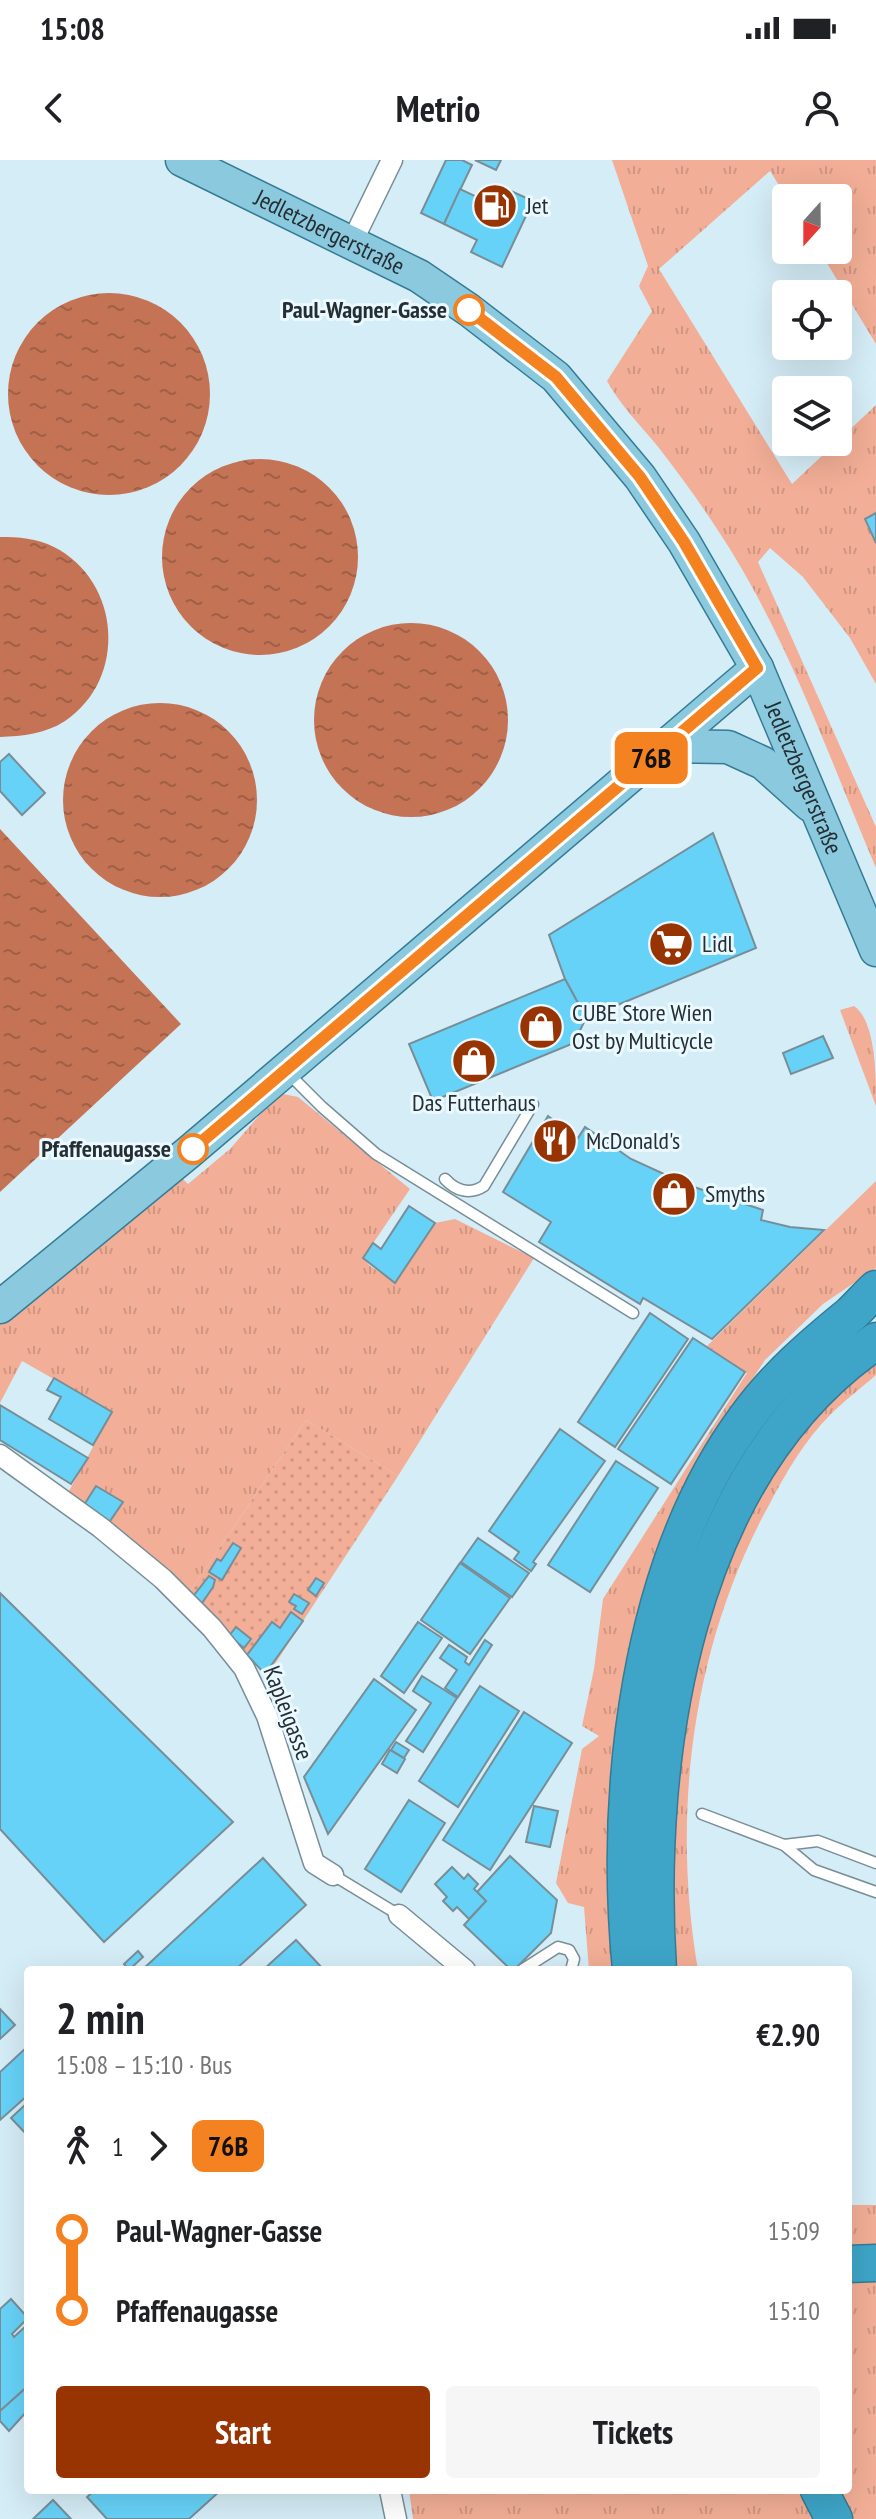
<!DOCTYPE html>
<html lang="en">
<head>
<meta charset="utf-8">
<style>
	:root { --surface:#fff; --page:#f6f6f6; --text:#202124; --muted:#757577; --accent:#983302 }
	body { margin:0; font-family:"PT Sans Narrow",sans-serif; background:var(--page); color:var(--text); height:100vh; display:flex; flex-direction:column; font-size:30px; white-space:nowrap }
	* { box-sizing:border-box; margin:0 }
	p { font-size:26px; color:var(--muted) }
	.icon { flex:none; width:44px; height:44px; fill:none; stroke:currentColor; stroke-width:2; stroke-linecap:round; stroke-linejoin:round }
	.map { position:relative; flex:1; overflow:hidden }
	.drawer { position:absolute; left:24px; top:1806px; width:828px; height:528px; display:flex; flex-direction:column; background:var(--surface); border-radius:8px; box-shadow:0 8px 32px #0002 }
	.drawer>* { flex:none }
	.badge { padding:0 16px; border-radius:12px; font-size:28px; line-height:52px }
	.needle { width:52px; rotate:201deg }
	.controls { position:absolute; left:772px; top:24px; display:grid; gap:16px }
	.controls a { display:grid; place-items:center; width:80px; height:80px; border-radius:8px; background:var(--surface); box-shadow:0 8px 32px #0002; font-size:40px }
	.map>.badge { position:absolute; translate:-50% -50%; box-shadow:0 0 0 4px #fff }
	.legs { display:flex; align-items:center; gap:12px; height:88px; padding:0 32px; font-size:26px }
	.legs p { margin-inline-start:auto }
	.headline { display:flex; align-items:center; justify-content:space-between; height:136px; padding:0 32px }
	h1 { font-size:44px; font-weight:700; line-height:60px }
	.cta { display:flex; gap:16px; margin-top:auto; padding:16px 32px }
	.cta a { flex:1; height:92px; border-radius:8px; background:var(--accent); color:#fff; font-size:32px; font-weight:700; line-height:92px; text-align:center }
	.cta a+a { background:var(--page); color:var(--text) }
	ul { padding:0 32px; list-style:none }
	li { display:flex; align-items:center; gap:28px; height:80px; font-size:30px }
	li i { display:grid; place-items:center; width:12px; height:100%; margin:0 10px; background:currentColor }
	li i::after { content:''; width:20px; height:20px; margin:-10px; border:6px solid; border-radius:50%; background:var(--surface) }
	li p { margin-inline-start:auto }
	li:first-child i { background:linear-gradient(#0000 50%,currentColor 0) }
	li:last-child i { background:linear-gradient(currentColor 50%,#0000 0) }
	.status { display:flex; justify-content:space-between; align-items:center; height:56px; padding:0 40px; background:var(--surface); direction:ltr }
	.status svg { height:22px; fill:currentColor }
	header { display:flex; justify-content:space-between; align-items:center; height:104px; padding:0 32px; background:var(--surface); font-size:36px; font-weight:700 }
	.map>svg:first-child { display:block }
	.grass { fill:url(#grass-tufts) }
	.garden { fill:url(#garden-dots) }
	.water { fill:url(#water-ripples) }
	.building { fill:#67d2f8; stroke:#788e97; stroke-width:2 }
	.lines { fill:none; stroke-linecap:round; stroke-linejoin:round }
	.service-casing { stroke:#788e97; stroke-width:13 }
	.minor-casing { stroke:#788e97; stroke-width:23 }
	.primary-casing { stroke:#357b94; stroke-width:35 }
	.motorway-casing { stroke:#357b94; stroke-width:39 }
	.service { stroke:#fff; stroke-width:10 }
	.minor { stroke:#fff; stroke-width:20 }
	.primary { stroke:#8bc9de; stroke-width:32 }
	.motorway { stroke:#3ea5c8; stroke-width:36 }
	.line-1-casing { stroke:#fff; stroke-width:18 }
	.line-1 { stroke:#f58220; stroke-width:12 }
	.stop-1-dot { fill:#fff; stroke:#f58220; stroke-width:4 }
	.labels { text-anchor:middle; stroke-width:6; stroke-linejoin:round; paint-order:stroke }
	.poi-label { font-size:24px; fill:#252e32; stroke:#eaf9ff; text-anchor:start }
	.street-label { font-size:24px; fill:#252e32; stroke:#eaf9ff }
	.stop-label { font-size:24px; font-weight:bold; fill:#252e32; stroke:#eaf9ff; text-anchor:end }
</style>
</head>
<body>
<div class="status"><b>15:08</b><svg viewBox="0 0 49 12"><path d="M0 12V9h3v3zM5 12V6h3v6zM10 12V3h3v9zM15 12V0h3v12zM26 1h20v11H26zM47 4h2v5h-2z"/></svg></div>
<header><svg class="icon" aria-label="back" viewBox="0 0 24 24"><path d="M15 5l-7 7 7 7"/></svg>Metrio<svg class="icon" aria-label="person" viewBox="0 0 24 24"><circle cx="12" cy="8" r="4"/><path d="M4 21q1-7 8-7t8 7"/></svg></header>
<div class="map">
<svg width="876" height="2359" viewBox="0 0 876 2359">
	<defs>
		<pattern id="grass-tufts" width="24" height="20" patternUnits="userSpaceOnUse" patternTransform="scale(2)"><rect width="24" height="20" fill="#f2ae96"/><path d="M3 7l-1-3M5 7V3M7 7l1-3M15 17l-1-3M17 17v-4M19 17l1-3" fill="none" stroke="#cf9682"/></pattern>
		<pattern id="garden-dots" width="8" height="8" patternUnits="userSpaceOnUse" patternTransform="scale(2)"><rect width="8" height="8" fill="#f2ae96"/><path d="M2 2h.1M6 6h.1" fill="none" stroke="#cf9682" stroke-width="1.8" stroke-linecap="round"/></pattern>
		<pattern id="water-ripples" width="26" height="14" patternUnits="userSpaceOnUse" patternTransform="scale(2)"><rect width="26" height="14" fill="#c57355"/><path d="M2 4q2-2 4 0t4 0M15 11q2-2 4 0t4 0" fill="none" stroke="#a05f47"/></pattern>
	</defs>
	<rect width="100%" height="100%" fill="#d5edf7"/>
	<g class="grass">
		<path d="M612,0H876V184L819,90H838V38H787L770,11L659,109L792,324L876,245V524L850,478L803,417L770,388L758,402L876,667V708C828,595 787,475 719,372C701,344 680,315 659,288C641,266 621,246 607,221L652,151L639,126L648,106Z"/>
		<path d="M854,846C876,861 876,916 876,946L840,850Z"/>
		<path d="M283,934L298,937L410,1029L363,1098L370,1106L395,1122L435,1063L455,1059L534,1098L398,1316L306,1260L187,1436L108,1364L123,1342L96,1326L84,1345L69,1331L112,1252L22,1201L0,1243V1161L146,1042L182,1018L188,1024L230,989L263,951Z"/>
		<path d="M876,1021V1108L823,1144L765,1200L718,1271L687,1332L621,1810H589L584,1747L568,1743L556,1723L582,1589L599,1576L582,1566L594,1509L603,1439L747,1213L707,1186Z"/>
		<path d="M876,1192V1215C861,1228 844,1241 830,1255C805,1280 785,1314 769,1345C692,1485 671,1653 698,1810H670L663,1687L694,1484L768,1305Z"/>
		<path d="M848,2045H876V2088L848,2087Z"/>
		<path d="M876,2113V2359H844L829,2330H848V2114Z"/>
		<path d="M409,2330H809L824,2359H413Z"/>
	</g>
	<path class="garden" d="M306,1260L398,1316L267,1516L187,1436Z"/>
	<g class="water">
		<circle cx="109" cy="234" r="101"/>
		<circle cx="260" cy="397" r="98"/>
		<path d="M0,377C18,377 37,378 54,387C121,421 128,519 65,561C45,574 23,576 0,577Z"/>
		<circle cx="411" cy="560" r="97"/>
		<circle cx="160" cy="640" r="97"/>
		<path d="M0,669L181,864L0,1032Z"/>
	</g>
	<g class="building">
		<path d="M446,0H462L472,5L444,64L421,53Z"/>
		<path d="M475,0H501L496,10Z"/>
		<path d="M502,27L533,41L502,107L471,92L477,80L444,64L460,29L494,45Z"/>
		<path d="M876,353V383L865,359Z"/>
		<path d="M9,594L45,633L22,655L0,631V602Z"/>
		<path d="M713,673L756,788L586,858L565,819L549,775Z"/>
		<path d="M565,819L586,858L574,883L433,941L409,884Z"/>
		<path d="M823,876L833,898L791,914L783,893Z"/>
		<path d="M548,956L578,978L585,967L631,999L688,1025L763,1050L761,1060L790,1067L824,1070L712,1179L643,1138L640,1144L539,1082L551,1062L503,1032Z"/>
		<path d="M409,1046L435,1063L395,1123L363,1098L373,1083L381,1089Z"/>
		<path d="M650,1153L688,1179L615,1287L578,1262Z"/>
		<path d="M693,1178L745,1212L671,1324L618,1289Z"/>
		<path d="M54,1218L112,1252L93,1285L49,1259L61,1237L47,1230Z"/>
		<path d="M0,1245L88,1298L71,1324L0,1280Z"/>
		<path d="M560,1269L605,1301L533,1402L536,1404L531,1411L514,1399L519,1392L489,1371Z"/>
		<path d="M616,1301L658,1328L590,1432L548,1405Z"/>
		<path d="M96,1326L123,1342L108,1364L84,1345Z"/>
		<path d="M478,1378L529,1413L512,1437L461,1402Z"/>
		<path d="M233,1383L241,1388L222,1420L209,1412L217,1399L221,1401Z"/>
		<path d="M460,1403L510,1438L470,1494L421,1460Z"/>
		<path d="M209,1416L215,1420L213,1427L200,1446L191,1439Z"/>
		<path d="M316,1418L324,1423L316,1436L308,1430Z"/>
		<path d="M0,1433L233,1662L104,1782L0,1669Z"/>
		<path d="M294,1434L309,1443L302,1454L294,1449L296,1446L289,1442Z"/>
		<path d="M291,1452L303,1461L265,1514L247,1495L272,1462L280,1468Z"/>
		<path d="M418,1462L442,1478L404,1533L381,1516Z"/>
		<path d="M236,1467L251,1479L244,1488L229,1476Z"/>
		<path d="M485,1480L492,1485L458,1537L445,1528L457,1510L440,1498L449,1485L467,1497L465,1502L469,1505Z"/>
		<path d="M422,1516L457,1538L423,1592L406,1581L431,1543L413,1531Z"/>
		<path d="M374,1519L416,1550L328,1674L304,1617Z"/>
		<path d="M480,1526L519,1551L458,1647L419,1621Z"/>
		<path d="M524,1552L572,1583L490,1710L443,1680Z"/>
		<path d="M396,1582L409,1590L404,1598L391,1590Z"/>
		<path d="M390,1590L405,1599L397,1613L382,1604Z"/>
		<path d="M409,1640L445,1663L401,1732L365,1709Z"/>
		<path d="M534,1646L558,1651L550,1687L526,1682Z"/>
		<path d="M510,1696L557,1740L551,1773L517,1807H508L464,1765L486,1741L477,1732Z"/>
		<path d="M263,1698L306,1745L235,1810H142Z"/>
		<path d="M452,1707L464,1719L468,1714L478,1724L474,1729L486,1741L469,1759L457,1747L453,1751L443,1741L447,1737L435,1724Z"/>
		<path d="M296,1780L324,1810H263Z"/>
		<path d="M138,1791L143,1797L129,1810L124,1804Z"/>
		<path d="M0,1849L15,1865L0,1879Z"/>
		<path d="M28,1886V1935L0,1960V1912Z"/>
		<path d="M28,1942V1976L11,1958Z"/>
		<path d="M11,2139L28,2158L12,2174L14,2177L28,2164V2226L0,2251V2149Z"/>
		<path d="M28,2226V2250L9,2271L0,2261V2251Z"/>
		<path d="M95,2330H221L189,2359H107L87,2337Z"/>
		<path d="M53,2340L71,2359H33Z"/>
	</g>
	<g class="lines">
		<g class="service-casing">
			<g id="service">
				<path d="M288,913L322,947L376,994L633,1153"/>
				<path d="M445,1019C456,1031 470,1035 484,1026L533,944"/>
				<path d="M702,1654L784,1685L814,1710L876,1732"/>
				<path d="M784,1685L818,1681L876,1703"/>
				<path d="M333,1715L399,1755"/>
				<path d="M522,1810L558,1787L569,1790L574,1799L571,1810"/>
			</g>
		</g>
		<g class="minor-casing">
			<g id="minor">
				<path d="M351,84L392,0"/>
				<path d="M0,1295L100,1367L163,1419L212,1468L244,1508L267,1556L314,1703L333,1715"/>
				<path d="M399,1755L465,1810"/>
				<path d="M390,2330L396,2359"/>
			</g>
		</g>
		<g class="primary-casing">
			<g id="primary">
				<path id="s1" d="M182,0L419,116L469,150L556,217L640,317L684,382L757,508L876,790"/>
				<path d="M665,586L728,587L763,603L810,645"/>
				<path d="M0,1147L189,992L757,508"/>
			</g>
		</g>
		<g class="motorway-casing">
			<g id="motorway">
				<path d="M631,1810C614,1632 637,1405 747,1257C776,1217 812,1186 850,1155C859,1147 867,1137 876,1129"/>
				<path d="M658,1810C644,1595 683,1313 876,1181"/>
				<path d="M848,2104L876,2103"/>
				<path d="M819,2330L834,2359"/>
			</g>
		</g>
		<use href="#service" class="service"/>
		<use href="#minor" class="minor"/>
		<use href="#primary" class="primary"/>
		<use href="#motorway" class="motorway"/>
	</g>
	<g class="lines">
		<g class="line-1-casing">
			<path id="line-1" d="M193,989L757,508L684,382L640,317L556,217L469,150"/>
		</g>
		<use href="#line-1" class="line-1"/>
	</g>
	<defs>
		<g id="fuel-disc" transform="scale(2.3)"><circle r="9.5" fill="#983302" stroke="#eaf9ff"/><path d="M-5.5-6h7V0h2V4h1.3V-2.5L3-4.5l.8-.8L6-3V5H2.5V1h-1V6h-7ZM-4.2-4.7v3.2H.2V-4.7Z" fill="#fff"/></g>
		<g id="supermarket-disc" transform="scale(2.3)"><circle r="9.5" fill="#983302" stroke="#eaf9ff"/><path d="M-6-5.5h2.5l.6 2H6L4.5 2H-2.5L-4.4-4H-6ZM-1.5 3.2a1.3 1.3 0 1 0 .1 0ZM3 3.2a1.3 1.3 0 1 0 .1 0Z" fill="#fff"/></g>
		<g id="shop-disc" transform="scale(2.3)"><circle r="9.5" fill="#983302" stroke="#eaf9ff"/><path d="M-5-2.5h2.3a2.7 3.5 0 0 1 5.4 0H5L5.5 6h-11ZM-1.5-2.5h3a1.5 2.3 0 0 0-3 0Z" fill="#fff"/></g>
		<g id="restaurant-disc" transform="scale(2.3)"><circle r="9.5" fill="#983302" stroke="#eaf9ff"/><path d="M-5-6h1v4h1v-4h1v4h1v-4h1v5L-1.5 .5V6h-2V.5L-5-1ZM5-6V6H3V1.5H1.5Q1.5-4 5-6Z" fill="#fff"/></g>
	</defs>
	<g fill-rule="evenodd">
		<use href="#fuel-disc" x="495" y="46"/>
		<use href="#supermarket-disc" x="671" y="784"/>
		<use href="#shop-disc" x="541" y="867"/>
		<use href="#shop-disc" x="474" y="901"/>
		<use href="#restaurant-disc" x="555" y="981"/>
		<use href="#shop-disc" x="674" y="1034"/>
	</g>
	<g class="stop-1-dot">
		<circle cx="469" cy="150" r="14"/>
		<circle cx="193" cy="989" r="14"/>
	</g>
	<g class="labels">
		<g class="poi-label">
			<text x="526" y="54">Jet</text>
			<text x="702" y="792">Lidl</text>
			<text x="572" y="861">CUBE Store Wien<tspan x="572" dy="28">Ost by Multicycle</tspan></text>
			<text x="474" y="951" text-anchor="middle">Das Futterhaus</text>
			<text x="586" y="989">McDonald's</text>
			<text x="705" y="1042">Smyths</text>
		</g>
		<g class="street-label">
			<text dy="8" stroke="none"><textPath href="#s1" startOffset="164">Jedletzbergerstraße</textPath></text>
			<text dy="8" stroke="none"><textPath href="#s1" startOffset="908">Jedletzbergerstraße</textPath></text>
			<text transform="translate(288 1553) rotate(69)" y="8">Kapleigasse</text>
		</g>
		<g class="stop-label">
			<text x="447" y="158">Paul-Wagner-Gasse</text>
			<text x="171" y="997">Pfaffenaugasse</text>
		</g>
	</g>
</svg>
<div class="controls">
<a><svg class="needle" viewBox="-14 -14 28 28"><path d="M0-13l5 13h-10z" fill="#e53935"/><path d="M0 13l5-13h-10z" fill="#757577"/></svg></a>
<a><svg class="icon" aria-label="locate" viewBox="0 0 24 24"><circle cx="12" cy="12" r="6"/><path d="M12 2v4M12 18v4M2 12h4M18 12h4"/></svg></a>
<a><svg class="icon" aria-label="layers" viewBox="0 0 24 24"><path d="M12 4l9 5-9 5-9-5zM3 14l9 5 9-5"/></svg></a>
</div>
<b class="badge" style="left:651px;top:598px;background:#f58220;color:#111">76B</b>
<section class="drawer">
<div class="headline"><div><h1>2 min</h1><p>15:08 – 15:10 · Bus</p></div><b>€2.90</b></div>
<div class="legs"><svg class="icon" aria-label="walk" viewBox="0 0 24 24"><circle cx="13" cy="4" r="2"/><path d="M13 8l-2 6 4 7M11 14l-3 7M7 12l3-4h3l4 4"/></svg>1<svg class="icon" aria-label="forward" viewBox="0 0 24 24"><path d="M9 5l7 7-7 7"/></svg><b class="badge" style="background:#f58220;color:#111">76B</b></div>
<ul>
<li><i style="color:#f58220"></i><b>Paul-Wagner-Gasse</b><p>15:09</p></li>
<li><i style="color:#f58220"></i><b>Pfaffenaugasse</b><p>15:10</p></li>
</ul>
<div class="cta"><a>Start</a><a>Tickets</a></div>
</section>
</div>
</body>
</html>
